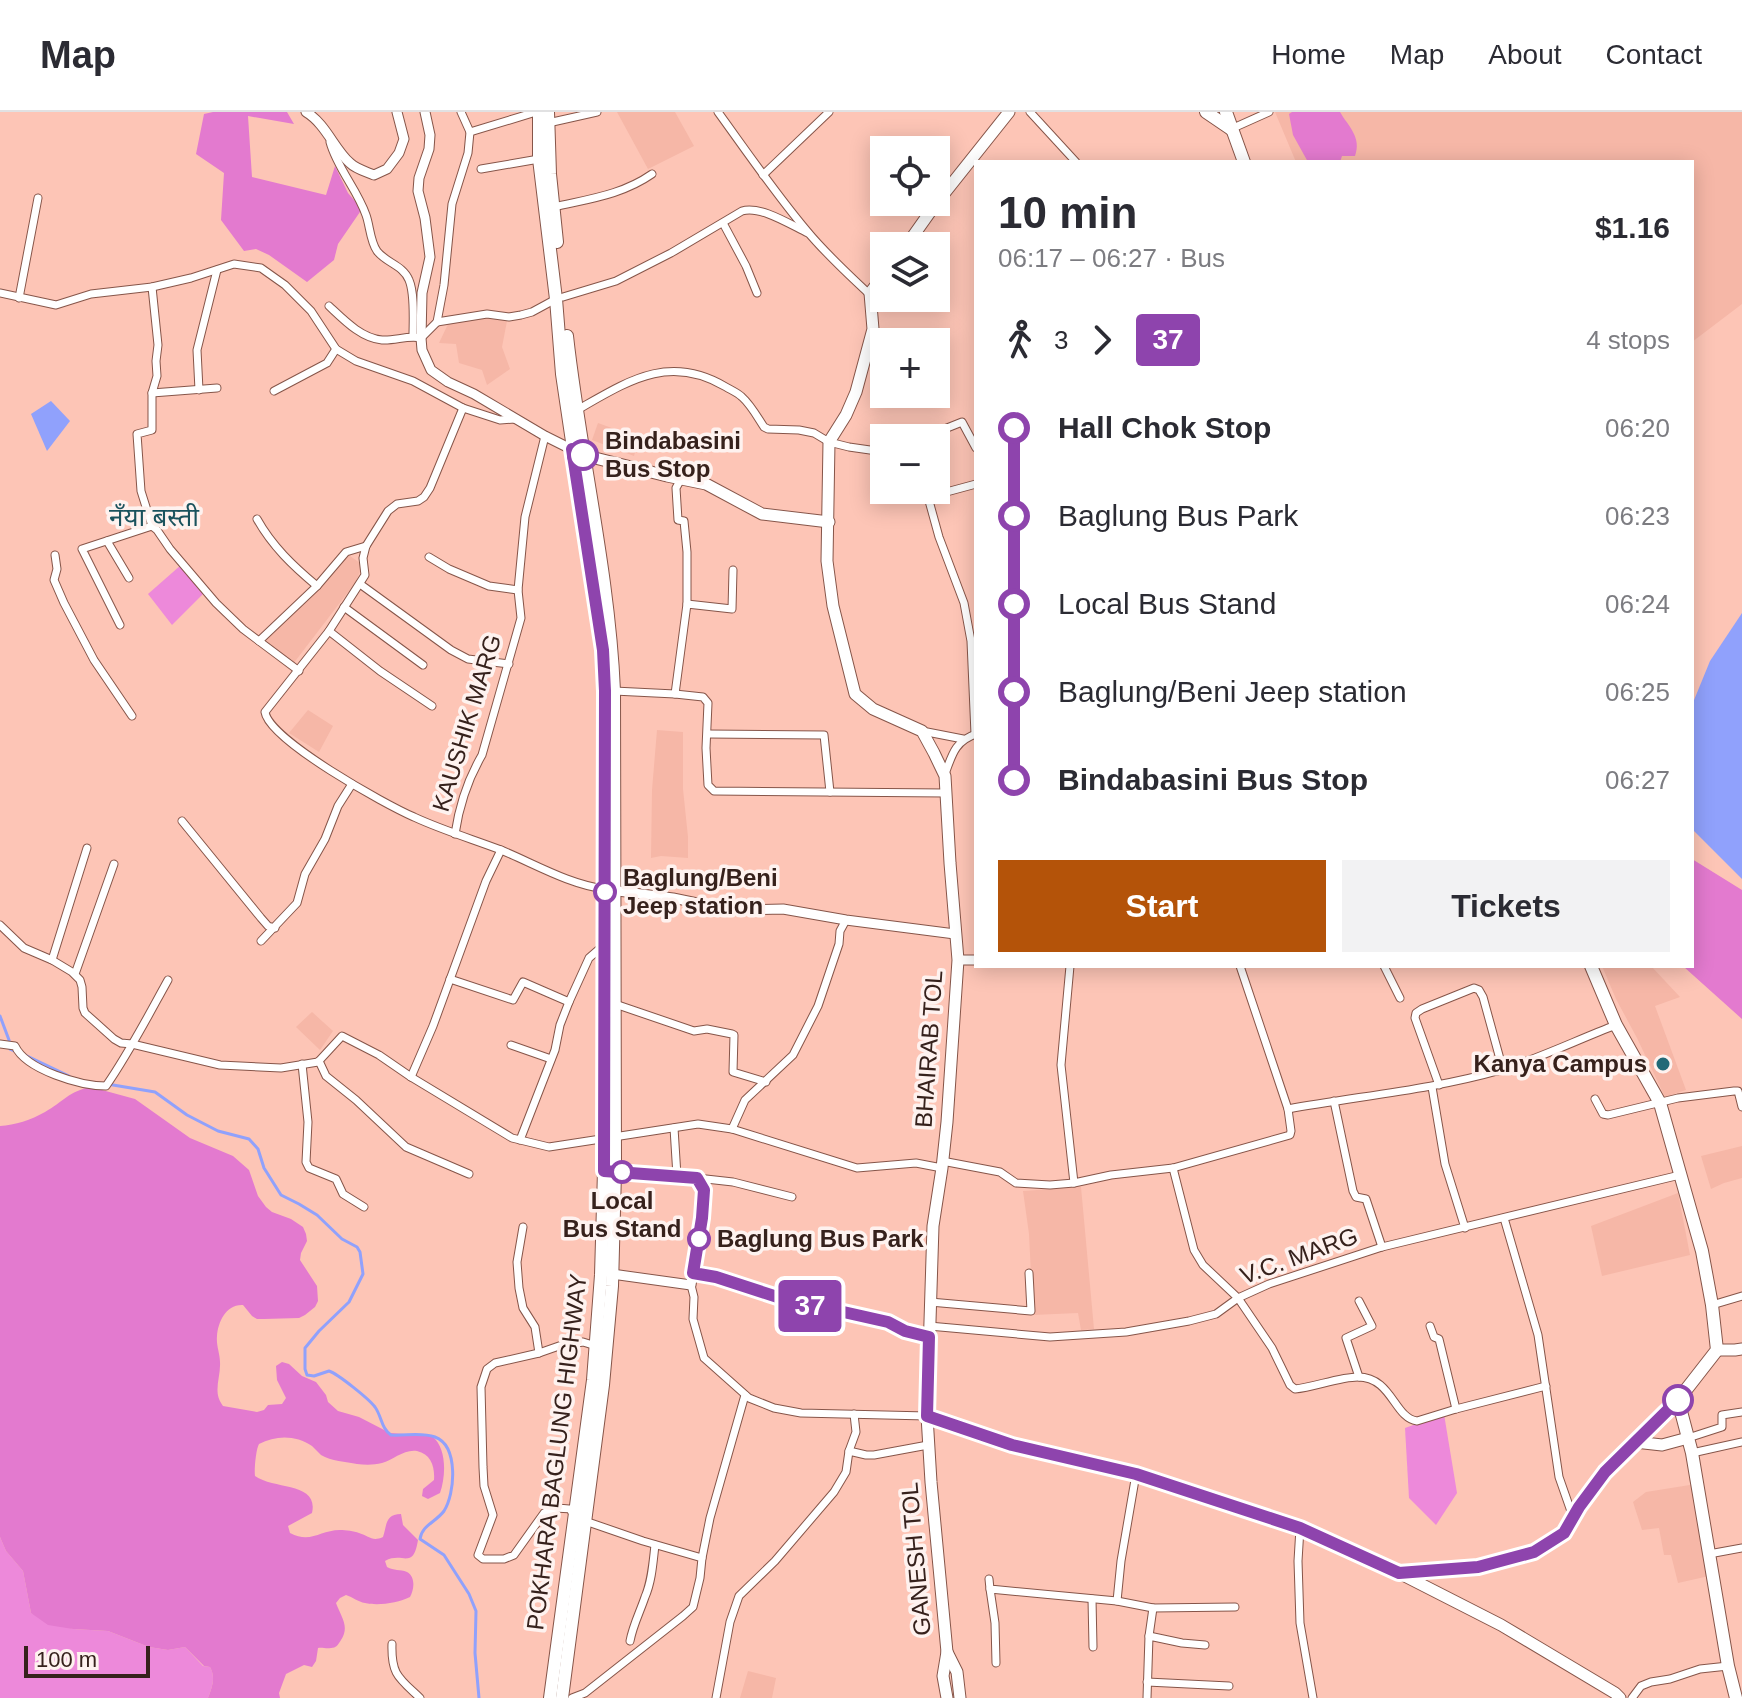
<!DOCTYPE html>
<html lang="en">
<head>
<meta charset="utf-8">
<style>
	:root { --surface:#fff; --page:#f2f2f3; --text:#2b2b33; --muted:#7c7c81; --line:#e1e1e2; --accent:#b45309 }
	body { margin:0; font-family:Arial,"Noto Sans Devanagari",sans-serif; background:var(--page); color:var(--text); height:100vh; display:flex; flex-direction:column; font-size:30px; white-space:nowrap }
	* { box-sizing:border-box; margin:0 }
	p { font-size:26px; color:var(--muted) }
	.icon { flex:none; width:44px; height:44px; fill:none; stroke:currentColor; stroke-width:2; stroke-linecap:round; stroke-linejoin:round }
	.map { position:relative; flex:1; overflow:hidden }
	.details { position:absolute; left:974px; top:48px; width:720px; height:808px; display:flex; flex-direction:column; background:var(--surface); border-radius:0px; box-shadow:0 4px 20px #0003 }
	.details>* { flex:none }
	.badge { padding:0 16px; border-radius:6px; font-size:28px; line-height:52px }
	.tools { position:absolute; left:870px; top:24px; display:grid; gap:16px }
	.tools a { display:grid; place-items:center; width:80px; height:80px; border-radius:0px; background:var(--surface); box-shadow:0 4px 20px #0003; font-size:40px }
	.scale { position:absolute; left:24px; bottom:20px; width:126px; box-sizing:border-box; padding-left:8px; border:4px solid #36211c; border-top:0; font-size:22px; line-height:28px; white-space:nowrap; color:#36211c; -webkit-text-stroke:6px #fef2ef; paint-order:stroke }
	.map>.badge { position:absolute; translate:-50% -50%; box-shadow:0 0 0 4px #fff }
	.legs { display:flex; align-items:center; gap:12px; height:88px; padding:0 24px; font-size:26px }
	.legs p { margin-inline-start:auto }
	.headline { display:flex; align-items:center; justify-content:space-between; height:136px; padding:0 24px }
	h1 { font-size:44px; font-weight:700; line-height:60px }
	.primary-button { display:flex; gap:16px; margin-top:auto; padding:16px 24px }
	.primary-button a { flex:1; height:92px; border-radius:0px; background:var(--accent); color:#fff; font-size:32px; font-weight:700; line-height:92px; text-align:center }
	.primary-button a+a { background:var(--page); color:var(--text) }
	ul { padding:0 24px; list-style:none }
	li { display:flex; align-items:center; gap:28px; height:88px; font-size:30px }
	li i { display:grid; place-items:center; width:12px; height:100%; margin:0 10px; background:currentColor }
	li i::after { content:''; width:20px; height:20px; margin:-10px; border:6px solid; border-radius:50%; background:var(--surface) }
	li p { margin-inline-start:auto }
	li:first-child i { background:linear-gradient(#0000 50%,currentColor 0) }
	li:last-child i { background:linear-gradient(currentColor 50%,#0000 0) }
	header { display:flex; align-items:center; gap:48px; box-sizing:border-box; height:112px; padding:0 40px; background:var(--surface); border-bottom:2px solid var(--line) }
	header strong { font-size:38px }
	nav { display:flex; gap:44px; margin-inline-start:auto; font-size:28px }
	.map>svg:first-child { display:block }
	.built { fill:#f6b7a7 }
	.green { fill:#ed89da }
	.forest { fill:#e37acf }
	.water { fill:#90a1fc }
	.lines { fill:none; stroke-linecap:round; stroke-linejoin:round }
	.stream { stroke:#90a1fc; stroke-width:3 }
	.minor-casing { stroke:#865549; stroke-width:9 }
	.tertiary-casing { stroke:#865549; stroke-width:11 }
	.secondary-casing { stroke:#865549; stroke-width:13 }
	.primary-casing { stroke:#865549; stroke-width:14 }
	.trunk-casing { stroke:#865549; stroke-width:14 }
	.minor { stroke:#fff; stroke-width:7 }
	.tertiary { stroke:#fff; stroke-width:9 }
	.secondary { stroke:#fff; stroke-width:11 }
	.primary { stroke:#fff; stroke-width:12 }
	.trunk { stroke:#fff; stroke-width:12 }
	.line-1-casing { stroke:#fff; stroke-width:18 }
	.line-1 { stroke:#8e44ad; stroke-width:12 }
	.stop-1-dot { fill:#fff; stroke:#8e44ad; stroke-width:4 }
	.poi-dot { fill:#226977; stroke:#fef2ef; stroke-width:3 }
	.labels { text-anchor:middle; stroke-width:7; stroke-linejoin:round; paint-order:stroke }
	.stop-label { font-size:24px; font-weight:bold; fill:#36211c; stroke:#fef2ef; text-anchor:start }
	.street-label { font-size:24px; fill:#36211c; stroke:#fef2ef }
	.poi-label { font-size:24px; font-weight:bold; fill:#36211c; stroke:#fef2ef; text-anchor:end }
	.neighbourhood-label { font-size:26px; fill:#1a525d; stroke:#fef2ef }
</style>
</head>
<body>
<header>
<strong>Map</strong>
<nav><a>Home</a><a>Map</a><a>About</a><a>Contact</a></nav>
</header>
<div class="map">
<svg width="1742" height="1586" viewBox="0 0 1742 1586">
	<rect width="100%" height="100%" fill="#fdc5b6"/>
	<g class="built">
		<path d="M617,0H675L694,34L648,57Z"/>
		<path d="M1275,0H1742V192L1692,230V50H1296Z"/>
		<path d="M483,204L507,209L502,235L510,257L487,273L482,258L459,251L456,232L439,231L449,210Z"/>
		<path d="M598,311L639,326L634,344L592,328Z"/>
		<path d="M347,442L363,453L355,471L293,552L262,527Z"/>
		<path d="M308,598L333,614L319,640L289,621Z"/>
		<path d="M657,618L683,620V677L688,725V746L661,744L651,746L652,678Z"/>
		<path d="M1602,854H1651L1680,885L1655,894L1686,978L1665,985L1637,926L1616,887Z"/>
		<path d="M312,900L333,919L320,938L296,915Z"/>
		<path d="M1742,1034V1066L1724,1071L1711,1077L1701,1044Z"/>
		<path d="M1081,1075L1094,1217L1081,1218L1078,1201L1033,1203L1029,1122L1023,1079Z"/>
		<path d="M1678,1081L1690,1143L1602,1164L1591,1114Z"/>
		<path d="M1696,1372L1709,1464L1678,1471L1671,1443H1664L1659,1416L1642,1418L1633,1390L1646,1380Z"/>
		<path d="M748,1559L776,1566L772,1586H740Z"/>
	</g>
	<g class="green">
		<path d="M181,453L203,482L172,513L148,482Z"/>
		<path d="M1444,1302L1457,1381L1436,1413L1409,1386L1405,1316Z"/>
		<path d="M0,1425L6,1439L23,1459L31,1501L73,1517L108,1519L149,1535L168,1538L185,1535L203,1554L210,1555C216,1566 212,1575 208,1586H0Z"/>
	</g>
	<g class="forest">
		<path d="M213,0H287L294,12L248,4L252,65L326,83L335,54L348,81L362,97L338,132L334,148L307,170L269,143L256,137L244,139L221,108L224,61L196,42L204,2Z"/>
		<path d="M1292,0H1340C1348,14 1362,25 1355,44H1342L1340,50H1308L1293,23L1289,2Z"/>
		<path d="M1692,747L1742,778V907L1684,855L1692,854Z"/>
		<path d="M91,975L135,987L190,1026L233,1044L249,1058L258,1084L266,1095L272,1100L291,1107L303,1115L306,1122L307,1129L301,1141L300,1148L317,1174L318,1189L315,1195L305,1203L299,1206L264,1207H257L252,1204L243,1193C226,1192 218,1210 217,1224C216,1233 220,1242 220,1250C221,1266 212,1280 223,1294L257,1300L264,1298L268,1293L282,1292L286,1286L277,1268L276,1254L282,1250L289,1252L302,1264L316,1270L326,1283L328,1290L338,1299L359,1305L390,1321L432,1324C447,1336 446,1364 440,1381L428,1387L422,1384L423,1377L434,1368C435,1355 431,1342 417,1339C404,1337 393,1348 382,1351C374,1353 366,1353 357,1352C346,1350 331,1349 321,1343C318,1340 315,1337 312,1334C296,1323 276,1323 259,1332C256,1337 254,1358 255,1364C275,1378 319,1370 312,1401L288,1414L290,1421C311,1432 320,1418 340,1418C346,1418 354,1419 359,1421C369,1424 372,1430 383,1425C387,1413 385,1402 401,1402L403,1413L418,1428C413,1459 403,1439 385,1449L387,1455C394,1459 400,1457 407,1460C416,1465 414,1478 410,1485C398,1491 378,1494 365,1491C358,1490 353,1485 346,1483L340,1486L336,1491C341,1505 350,1514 341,1528C338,1533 336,1536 331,1536C326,1537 322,1535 318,1536L316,1549L312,1555L304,1553L286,1562L279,1581L280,1586H208C212,1575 216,1566 210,1555L204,1554L185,1535L168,1538L149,1535L108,1519L73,1517L48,1513L31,1501L23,1459L6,1439L0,1425V1014C15,1013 31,1008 45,1000C63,990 69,979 91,975Z"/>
	</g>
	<g class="water">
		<path d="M51,289L70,309L47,339L31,302Z"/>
		<path d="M1742,501V767L1692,717V593L1710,549Z"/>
	</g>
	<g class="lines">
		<g class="stream">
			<path d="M0,904L9,928L10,937L15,939"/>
			<path d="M25,943L69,964"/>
			<path d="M107,972L155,980L187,1003L218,1019L249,1027L258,1037L264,1056L281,1083L299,1092L317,1103L342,1127L357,1135L360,1140L363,1162L349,1190L319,1219L305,1236V1257L307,1263L314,1264L329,1259C338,1262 369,1287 375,1295C382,1305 381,1316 391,1323C406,1324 421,1320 435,1325C459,1334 455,1382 444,1399C436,1410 422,1413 420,1427L444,1443L469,1482L476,1499L475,1541L479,1586"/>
		</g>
		<g class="minor-casing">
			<g id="minor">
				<path d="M718,0C747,40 775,81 807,119C825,141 846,160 867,180L870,181"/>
				<path d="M1030,0L1076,50"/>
				<path d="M548,11L597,0"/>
				<path d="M1231,17L1269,0"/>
				<path d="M470,20L536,0"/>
				<path d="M330,30C337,56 357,77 366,103C370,114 370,129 377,139C386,151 403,153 409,168C415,182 413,209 413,224"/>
				<path d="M481,57L539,47"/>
				<path d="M763,63L829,0"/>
				<path d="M554,95C588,87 622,83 652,62"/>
				<path d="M723,111L746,154L757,181"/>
				<path d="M152,175L158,233L156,249L157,264L152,281V318L137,322L141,379L152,414"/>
				<path d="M0,181L56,193L91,182L152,175L191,166L234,152L261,156L285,173L311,199L336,237L356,249L413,269L463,296L500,308L515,307"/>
				<path d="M563,185L616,169L671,141L742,99C760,93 791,113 808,121"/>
				<path d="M19,186L38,86"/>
				<path d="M329,194C344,208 361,226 382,228C395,229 408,223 421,226L437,210L444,173L452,92L468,41L470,20L461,0"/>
				<path d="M437,210L487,202L509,205L521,203L532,200L556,187"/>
				<path d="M199,278L197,238L217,158"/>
				<path d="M274,279L327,251L336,237"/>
				<path d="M152,281L217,276"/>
				<path d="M463,296L430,376L424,385L418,389L397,392L388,399L366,434L363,446L365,463L329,519L265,600C269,628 386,693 414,705C442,718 472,727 501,738C535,752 568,772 605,777"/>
				<path d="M577,298C628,269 669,241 726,275C731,278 738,281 742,285C751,293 758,306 764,315L768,317L799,318L814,321L829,330L849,335L884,340"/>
				<path d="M922,326L962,310L976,336"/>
				<path d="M681,367L676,376L678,408L684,409L687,440V492"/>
				<path d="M926,378L939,425L964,491L971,529L975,622"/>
				<path d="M928,385L976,372"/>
				<path d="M257,407C272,434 293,454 317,474L259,529"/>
				<path d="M107,429L129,466"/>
				<path d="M55,443L57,457L54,468L64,491L94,548L132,604"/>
				<path d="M429,445L449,457L489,474L518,478"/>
				<path d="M360,472L451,538L468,547L509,552"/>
				<path d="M317,474L346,440L366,434"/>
				<path d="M344,495L423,553"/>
				<path d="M120,513L82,437L152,414L157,418L170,437L216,491L243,517L299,559"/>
				<path d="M329,519L380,559L432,594"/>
				<path d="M614,579L675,582L687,492L732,497L733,458"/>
				<path d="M675,582L703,585L708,591L706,636L708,673L714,679L946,681"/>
				<path d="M922,619L963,627"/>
				<path d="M708,622L824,623L830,680"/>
				<path d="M945,662C952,643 955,629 976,622"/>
				<path d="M182,709L261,806L268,814L275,816"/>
				<path d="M455,722C459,695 468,667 482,643L521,506L518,478L525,405L545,324"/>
				<path d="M0,813L24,836L52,848L72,860L80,868L82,875L83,896L85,901L114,927L121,931L132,932L220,953L281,956L318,950L342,924L379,943L411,965L512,1026L549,1035L698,1012L732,1017L857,1056L916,1051L942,1056"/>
				<path d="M261,829L297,791L305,762L325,727L338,694L352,672"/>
				<path d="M52,848L87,736"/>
				<path d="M1070,854L1061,953L1074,1071"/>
				<path d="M1384,854L1400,886"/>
				<path d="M75,862L114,752"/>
				<path d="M450,867L513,888L523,870L569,890L589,846L604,833"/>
				<path d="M615,892L694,919L707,917L732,922L734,923L733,960L766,970"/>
				<path d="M0,932L15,934C26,958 81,974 106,974C129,941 148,904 168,868"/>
				<path d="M511,933L551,947"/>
				<path d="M319,949L326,964L356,988L406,1035L469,1062"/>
				<path d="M302,952L308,1010L306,1050L309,1056L336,1067L343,1082L364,1095"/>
				<path d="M411,965L433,914L486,769L501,738"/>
				<path d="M1439,973L1415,906L1416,901L1422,897L1474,876L1479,878L1483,885L1503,958"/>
				<path d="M1432,975L1445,1052L1465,1116"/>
				<path d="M1595,987L1603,1002L1608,1003L1678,986L1734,979H1738L1742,995"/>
				<path d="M1334,989L1353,1079L1356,1085L1366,1087L1382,1135"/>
				<path d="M1288,997C1359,984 1431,978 1501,958C1538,947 1579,927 1616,913"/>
				<path d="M674,1016L677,1064"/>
				<path d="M732,1017L745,988L793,943L818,894L839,832L840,819L846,808"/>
				<path d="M520,1028L555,938L560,913L569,890"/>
				<path d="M942,1049L1000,1060L1016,1071L1050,1073L1074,1071L1111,1063L1173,1056L1290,1023L1291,1019L1288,997L1240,854"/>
				<path d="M1173,1056L1194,1138L1203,1153L1238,1186L1272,1236L1290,1273L1295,1277C1314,1275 1340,1265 1358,1265C1392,1265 1394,1306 1417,1309L1456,1297L1546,1274"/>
				<path d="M697,1066L733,1070L792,1085"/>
				<path d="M1504,1106L1538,1223L1559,1365L1573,1405"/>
				<path d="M523,1115L517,1150L519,1176L523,1196L535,1215L539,1241"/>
				<path d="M691,1173L694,1185L693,1207L704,1246L749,1286L774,1296L801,1301L927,1304"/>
				<path d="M1359,1189L1372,1214L1346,1226L1359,1265"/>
				<path d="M930,1190L1031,1199L1029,1161"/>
				<path d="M1712,1193L1742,1184"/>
				<path d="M929,1214L1050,1225L1126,1220L1189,1209L1216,1202L1238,1186L1269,1172L1382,1135L1680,1063"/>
				<path d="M1430,1214L1434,1225L1439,1227L1456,1297"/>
				<path d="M1688,1326L1722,1315V1303L1742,1300"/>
				<path d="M849,1339L856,1320L854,1302"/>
				<path d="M1692,1341L1742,1330"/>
				<path d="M574,1404L570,1397C560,1396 553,1395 544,1401L514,1443L504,1447H483L478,1443L493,1403L484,1374L483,1355L481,1275L487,1257L495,1251L539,1241L559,1234L583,1230L596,1234"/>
				<path d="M1300,1416L1298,1449L1300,1511L1313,1586"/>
				<path d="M1709,1442L1742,1436"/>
				<path d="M702,1446L710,1406L745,1283"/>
				<path d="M989,1467L990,1477L1117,1489L1153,1496L1149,1524"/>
				<path d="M990,1477L995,1511L996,1551"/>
				<path d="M1092,1487L1093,1535"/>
				<path d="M1117,1489L1121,1449L1136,1362"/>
				<path d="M1153,1496L1235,1495"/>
				<path d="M630,1529C633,1513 640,1500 645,1485C652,1469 653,1450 655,1433"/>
				<path d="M392,1532C391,1563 399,1566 420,1586"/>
				<path d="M1147,1570L1229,1574"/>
				<path d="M572,1586L585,1581L683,1504L693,1495L700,1466L702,1446L643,1429L585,1409"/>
				<path d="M716,1586L730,1510L739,1484L775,1449L834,1380L846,1360L849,1339L866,1343H874L928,1333"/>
				<path d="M1147,1586L1149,1524L1182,1531L1205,1533"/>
				<path d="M1632,1586L1641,1574L1651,1570L1670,1567L1700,1557L1728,1554"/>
			</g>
		</g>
		<g class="tertiary-casing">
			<g id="tertiary">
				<path d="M306,0C326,12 334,37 350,51C356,57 367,60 374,63L387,57L399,41L404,27L397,0"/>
				<path d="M425,0L430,23L429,37L419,66L418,79L425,106L430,145L422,181L421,226L422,238L431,258L448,270L474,282L545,324L577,340"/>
				<path d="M610,778L673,786L731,798L783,797L846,808L955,822"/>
				<path d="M958,848H976"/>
				<path d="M610,1059L697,1066L704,1078L702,1106L691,1173L612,1162"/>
				<path d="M693,1161L716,1165L802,1193L839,1199L888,1210L905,1219L929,1225"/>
			</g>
		</g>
		<g class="secondary-casing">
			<g id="secondary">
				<path d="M906,134L935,93L1009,0"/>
				<path d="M884,163L870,181L873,217L856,280L846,303L829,330L827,449L833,494L855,582L873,597L922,619L934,641L945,664L950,751L958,848L947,1010L942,1056L933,1114L927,1304L931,1370L947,1540L943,1564L947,1586"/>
				<path d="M583,343L667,364L706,372L762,402L829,410"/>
				<path d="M1717,1238H1735L1742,1237"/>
				<path d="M927,1304L1012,1333L1136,1362L1300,1416L1399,1461L1501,1513L1615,1581L1620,1586"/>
				<path d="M1635,1330L1662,1333L1688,1326"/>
				<path d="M1400,1461L1478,1455L1534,1440L1564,1421L1579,1395L1605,1360L1678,1288"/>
				<path d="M947,1540L957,1560L960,1586"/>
			</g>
		</g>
		<g class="primary-casing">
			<g id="primary">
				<path d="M1206,0L1231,17"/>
				<path d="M1226,0L1244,50"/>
				<path d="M1591,854L1616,913L1660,991L1702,1139L1712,1193L1717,1238L1678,1288L1692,1341L1728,1554L1736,1586"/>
			</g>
		</g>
		<g class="trunk-casing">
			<g id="trunk">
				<path d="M539,0V47L556,187L562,262L603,538L605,579L604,1059L601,1163L593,1268L550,1586"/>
				<path d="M548,0L550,62L557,130"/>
				<path d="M562,1586L603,1273L612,1174L615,1060L614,579C609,460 580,342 567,224"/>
			</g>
		</g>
		<use href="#minor" class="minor"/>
		<use href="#tertiary" class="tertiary"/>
		<use href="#secondary" class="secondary"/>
		<use href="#primary" class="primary"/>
		<use href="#trunk" class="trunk"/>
	</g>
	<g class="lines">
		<g class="line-1-casing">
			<path id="line-1" d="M583,343L572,337L603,538L605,579L604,1059L697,1066L704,1078L702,1106L693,1161L716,1165L802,1193L839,1199L888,1210L905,1219L929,1225L927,1304L1012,1333L1136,1362L1300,1416L1399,1461L1478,1455L1534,1440L1564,1421L1579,1395L1605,1360L1678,1288"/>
		</g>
		<use href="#line-1" class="line-1"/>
	</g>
	<g class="stop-1-dot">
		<circle cx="583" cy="343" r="14"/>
		<circle cx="605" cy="780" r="10"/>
		<circle cx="622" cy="1060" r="10"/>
		<circle cx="699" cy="1127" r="10"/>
		<circle cx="1678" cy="1288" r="14"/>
	</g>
	<circle class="poi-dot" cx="1663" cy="952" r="8"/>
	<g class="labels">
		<g class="stop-label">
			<text x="605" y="337">Bindabasini<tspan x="605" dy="28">Bus Stop</tspan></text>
			<text x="623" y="774">Baglung/Beni<tspan x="623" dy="28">Jeep station</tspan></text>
			<text x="622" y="1097" text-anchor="middle">Local<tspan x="622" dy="28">Bus Stand</tspan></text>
			<text x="717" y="1135">Baglung Bus Park</text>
		</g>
		<g class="street-label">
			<text transform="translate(467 611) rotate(-73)" y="8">KAUSHIK MARG</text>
			<text transform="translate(929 937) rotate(-86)" y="8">BHAIRAB TOL</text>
			<text transform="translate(1299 1144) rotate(-20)" y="8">V.C. MARG</text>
			<text transform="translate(557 1340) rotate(-83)" y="8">POKHARA BAGLUNG HIGHWAY</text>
			<text transform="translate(916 1447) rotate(-95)" y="8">GANESH TOL</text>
		</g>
		<g class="poi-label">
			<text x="1647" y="960">Kanya Campus</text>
		</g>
		<g class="neighbourhood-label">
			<text x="154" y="414">नँया बस्ती</text>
		</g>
	</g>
</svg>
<div class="tools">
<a><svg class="icon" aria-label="locate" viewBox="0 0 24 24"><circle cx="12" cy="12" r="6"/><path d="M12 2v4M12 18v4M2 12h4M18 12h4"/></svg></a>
<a><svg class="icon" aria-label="layers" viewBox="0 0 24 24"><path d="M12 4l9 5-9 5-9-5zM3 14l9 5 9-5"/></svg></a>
<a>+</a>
<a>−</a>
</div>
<div class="scale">100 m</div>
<b class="badge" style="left:810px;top:1194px;background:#8e44ad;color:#fff">37</b>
<section class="details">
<div class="headline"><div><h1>10 min</h1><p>06:17 – 06:27 · Bus</p></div><b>$1.16</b></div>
<div class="legs"><svg class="icon" aria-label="walk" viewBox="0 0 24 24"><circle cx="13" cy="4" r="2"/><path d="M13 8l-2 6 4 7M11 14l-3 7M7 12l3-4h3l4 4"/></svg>3<svg class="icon" aria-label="forward" viewBox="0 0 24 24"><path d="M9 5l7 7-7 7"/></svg><b class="badge" style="background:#8e44ad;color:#fff">37</b><p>4 stops</p></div>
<ul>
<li><i style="color:#8e44ad"></i><b>Hall Chok Stop</b><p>06:20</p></li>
<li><i style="color:#8e44ad"></i><span>Baglung Bus Park</span><p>06:23</p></li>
<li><i style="color:#8e44ad"></i><span>Local Bus Stand</span><p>06:24</p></li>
<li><i style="color:#8e44ad"></i><span>Baglung/Beni Jeep station</span><p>06:25</p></li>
<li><i style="color:#8e44ad"></i><b>Bindabasini Bus Stop</b><p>06:27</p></li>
</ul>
<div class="primary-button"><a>Start</a><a>Tickets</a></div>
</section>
</div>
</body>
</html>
